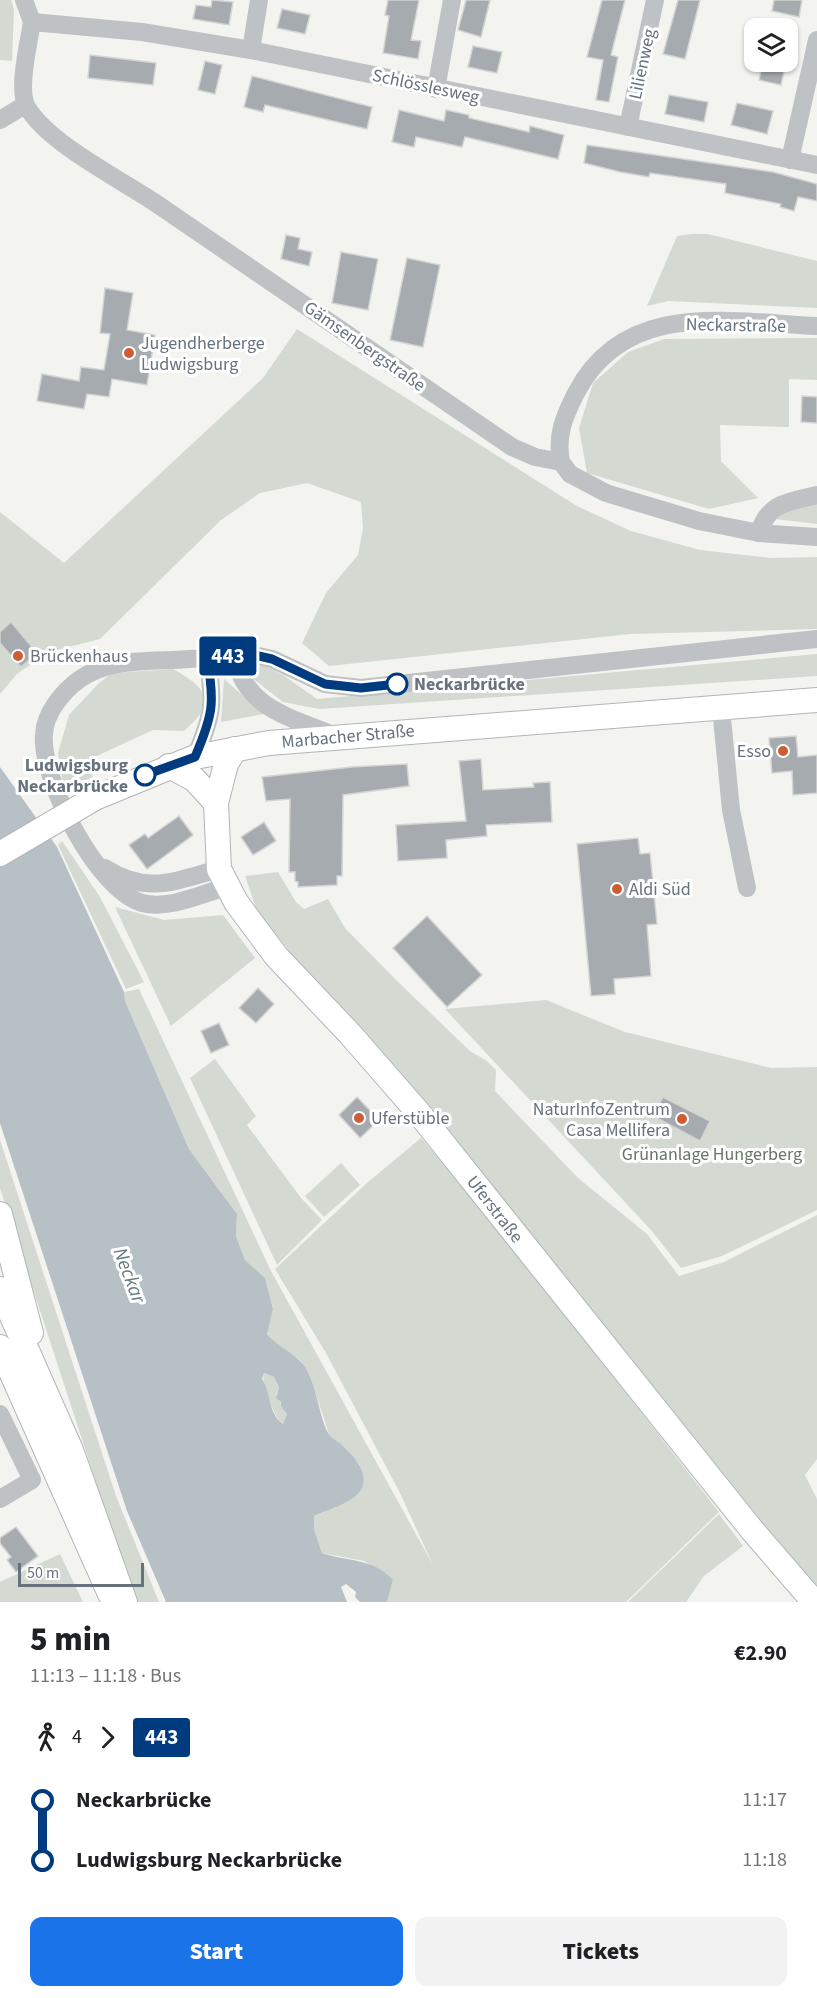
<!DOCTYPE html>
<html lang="en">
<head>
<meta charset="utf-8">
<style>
	:root { --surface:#fff; --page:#f2f2f2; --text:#202124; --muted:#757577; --accent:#1a73e8 }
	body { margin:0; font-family:"Source Sans 3",sans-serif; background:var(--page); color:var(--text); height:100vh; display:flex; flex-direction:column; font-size:22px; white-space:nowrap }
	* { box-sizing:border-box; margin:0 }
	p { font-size:20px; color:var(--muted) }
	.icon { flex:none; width:33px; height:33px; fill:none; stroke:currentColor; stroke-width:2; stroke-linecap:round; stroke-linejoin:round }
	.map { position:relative; height:1602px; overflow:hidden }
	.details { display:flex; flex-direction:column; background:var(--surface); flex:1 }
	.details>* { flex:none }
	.badge { padding:0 12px; border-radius:4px; font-size:21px; line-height:39px }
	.buttons { position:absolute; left:744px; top:18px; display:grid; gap:12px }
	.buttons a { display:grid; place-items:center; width:54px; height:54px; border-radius:12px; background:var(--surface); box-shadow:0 2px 4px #0004; font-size:30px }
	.scale { position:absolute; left:18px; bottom:15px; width:126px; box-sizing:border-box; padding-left:6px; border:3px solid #66727d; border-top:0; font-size:16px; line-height:21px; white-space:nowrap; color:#66727d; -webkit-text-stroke:4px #fff; paint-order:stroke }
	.map>.badge { position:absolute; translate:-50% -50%; box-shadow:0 0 0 3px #fff }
	.legs { display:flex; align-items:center; gap:9px; height:66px; padding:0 30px; font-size:20px }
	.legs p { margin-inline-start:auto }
	.headline { display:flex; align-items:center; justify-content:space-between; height:102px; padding:0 30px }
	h1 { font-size:33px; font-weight:800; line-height:45px }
	.primary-button { display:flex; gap:12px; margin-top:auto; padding:12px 30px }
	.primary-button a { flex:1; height:69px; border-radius:12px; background:var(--accent); color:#fff; font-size:24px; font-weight:800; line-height:69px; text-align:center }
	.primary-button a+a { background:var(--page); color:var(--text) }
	ul { padding:0 30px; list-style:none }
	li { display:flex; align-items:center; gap:21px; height:60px; font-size:22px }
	li i { display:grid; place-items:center; width:9px; height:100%; margin:0 8px; background:currentColor }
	li i::after { content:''; width:15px; height:15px; margin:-8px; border:4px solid; border-radius:50%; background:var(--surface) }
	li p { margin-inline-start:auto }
	li:first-child i { background:linear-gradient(#0000 50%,currentColor 0) }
	li:last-child i { background:linear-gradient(currentColor 50%,#0000 0) }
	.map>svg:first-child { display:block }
	.green { fill:#d4dad1 }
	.water { fill:#b7c0c5; fill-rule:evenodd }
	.building { fill:#a5abaf; stroke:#d4d4d2; stroke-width:1.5 }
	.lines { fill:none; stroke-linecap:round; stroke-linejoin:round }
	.secondary-casing { stroke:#b1b5b9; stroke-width:26 }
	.street { stroke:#bfc2c4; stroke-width:18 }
	.secondary { stroke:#fff; stroke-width:24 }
	.secondary-bridge-casing { stroke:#b1b5b9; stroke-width:26; stroke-linecap:butt }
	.secondary-bridge { stroke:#fff; stroke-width:24 }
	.line-1-casing { stroke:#fff; stroke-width:14 }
	.line-1 { stroke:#003b80; stroke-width:9 }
	.poi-dot { fill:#ce5c35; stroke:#fff; stroke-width:2 }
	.stop-1-dot { fill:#fff; stroke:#003b80; stroke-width:3 }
	.labels { text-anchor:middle; stroke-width:6; stroke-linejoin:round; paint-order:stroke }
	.street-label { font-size:18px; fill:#66727d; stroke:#fff }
	.poi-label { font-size:18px; fill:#66727d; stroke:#fff; text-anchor:start }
	.stop-label { font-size:18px; font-weight:bold; fill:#66727d; stroke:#fff; text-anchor:start }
	.park-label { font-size:18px; fill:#677564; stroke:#fff }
	.water-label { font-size:20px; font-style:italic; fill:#667a81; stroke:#fff }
</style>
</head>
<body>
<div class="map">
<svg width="817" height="1602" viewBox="0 0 817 1602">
	<rect width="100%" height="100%" fill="#f3f3f0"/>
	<g class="green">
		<path d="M0,0H11L14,9L12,61L0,60Z"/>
		<path d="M692,234H708L817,261V308L668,301L647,306L677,236Z"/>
		<path d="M297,329L577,506L631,531L700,550L771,558L817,557V629L630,634L329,666L302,643L326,593L358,555L363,528L361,502L307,483L260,493L221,520L100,639L49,652L17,674L0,694V512L64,563L263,378Z"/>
		<path d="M817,338V380L789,379V427L720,425L721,461L758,498L709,509L587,473L579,428L593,383L628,352L664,339Z"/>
		<path d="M817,490V524L776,519L781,512Z"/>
		<path d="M817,654V676L319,709L283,702L252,678L261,664L283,675L317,699Z"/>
		<path d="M173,669C207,688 218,702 184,731L153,730L86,761L93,777L64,790L58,753L69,715L98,684L112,673Z"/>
		<path d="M224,679L264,714L221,722Z"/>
		<path d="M62,841L100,897L144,982L126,989L58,845Z"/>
		<path d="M278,872L296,902L304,909L328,899L345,928L397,981L470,1051L487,1061L496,1070L495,1091L578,1178L647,1234L679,1276L724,1262L817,1215V1459L805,1475L817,1499V1602L265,921L256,908L245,876Z"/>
		<path d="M115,907L164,920L223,915L255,958L171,1026Z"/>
		<path d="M139,989L271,1271L433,1565L399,1491L326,1353L275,1269L367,1183L421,1138L479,1205L719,1512L626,1602H387L393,1580L364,1561L322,1553L314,1529V1516L350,1500L360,1465L345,1447L330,1437L310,1376L300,1360L278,1346L267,1333L273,1309L265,1278L245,1260L236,1236L237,1214L189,1149L125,1001L124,992Z"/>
		<path d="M546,1000L625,1032L771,1068L817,1067V1210L722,1256L681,1268L651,1230L445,1009Z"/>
		<path d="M215,1059L256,1116L247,1125L301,1198L322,1220L277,1265L190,1078Z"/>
		<path d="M0,1140L116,1496L159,1602H135L0,1188Z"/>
		<path d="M341,1163L360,1185L324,1217L305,1196Z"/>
		<path d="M264,1373L274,1377L279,1387L276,1395L287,1414L283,1424C274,1418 260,1381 264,1373Z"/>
		<path d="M719,1514L743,1546L704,1576L686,1602H628Z"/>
		<path d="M60,1554L83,1602H0V1582Z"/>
	</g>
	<path class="water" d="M0,767L57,847L124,992L125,1001L189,1149L237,1214L236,1236L245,1260L265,1278L273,1309L267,1334C277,1345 289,1351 299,1360C318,1377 318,1422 331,1437C334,1440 339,1442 342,1445C353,1455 369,1472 362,1488C355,1503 328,1509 314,1516V1529L322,1553C349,1562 373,1558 393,1580L387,1602H360L355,1597L356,1592L346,1584L341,1587L347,1602H166L127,1511L0,1123ZM264,1373L274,1377L279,1387L276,1398L281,1402V1406L287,1414L283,1424C268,1414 271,1392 262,1379Z"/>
	<g class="building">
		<path d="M212,0L233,2L229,25L193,19L196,5L211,7Z"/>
		<path d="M388,0H419L411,40L421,41L418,59L383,53L389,16L385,15Z"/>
		<path d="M466,0H490L481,37L458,30Z"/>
		<path d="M602,0H625L611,55L618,57L609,102L596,100L603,60L587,57Z"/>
		<path d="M678,0H700L685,59L663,54Z"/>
		<path d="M774,0H802L799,17L772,11Z"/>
		<path d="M282,9L310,15L305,34L277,28Z"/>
		<path d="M473,46L502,52L497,73L468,67Z"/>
		<path d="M90,55L156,63L153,85L88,78Z"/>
		<path d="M205,61L222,65L215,94L198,90Z"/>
		<path d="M763,62H786L781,85L759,80Z"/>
		<path d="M252,76L372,107L367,129L265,105L263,112L244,107Z"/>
		<path d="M669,95L708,102L704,122L665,114Z"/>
		<path d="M737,103L773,111L767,134L731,125Z"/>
		<path d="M399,110L444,121L446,110L469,115V118L529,132L530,126L564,135L558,159L465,137L462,147L416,137L414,147L392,142Z"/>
		<path d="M587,145L773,172L817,184V201L798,197L794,211L780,207L781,204L725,193L726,184L650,173L649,177L620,172L584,163Z"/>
		<path d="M286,235L300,238L298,249L312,252L309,266L281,259Z"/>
		<path d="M341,252L378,259L368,310L332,303Z"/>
		<path d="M407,258L440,265L423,347L390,340Z"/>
		<path d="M105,288L133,293L127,330L155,335L147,385L112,379L109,397L87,394L84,409L37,401L42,374L79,381L81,367L104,370L110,334L100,333Z"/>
		<path d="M802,396L817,397V423L801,422Z"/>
		<path d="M11,622L37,653L21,667L0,643V632Z"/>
		<path d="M796,736L798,757L817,755V793L793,795L792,771L772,773L769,738Z"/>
		<path d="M481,759L483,790L534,787L533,783L550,782L552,822L486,825L487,836L446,840L447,858L398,861L396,825L466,821L459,761Z"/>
		<path d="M407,764L409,786L343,795L342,876H337V885L298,887V882L295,881V872H289L290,799L266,801L262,777L352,767Z"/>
		<path d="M179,816L193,835L147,869L129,845L145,834L148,838Z"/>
		<path d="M264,822L276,841L253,855L241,837Z"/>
		<path d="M638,838L640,854L650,853L657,924L647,925L651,976L614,979L615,994L591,996L577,844Z"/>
		<path d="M427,916L482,975L447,1007L393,948Z"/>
		<path d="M258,988L274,1004L256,1023L239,1008Z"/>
		<path d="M219,1023L229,1045L211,1053L201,1031Z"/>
		<path d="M357,1097L379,1120L360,1138L339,1115Z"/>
		<path d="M663,1097L710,1121L700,1141L653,1116Z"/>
		<path d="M16,1527L38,1556L16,1572L7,1560L11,1557L0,1543V1538Z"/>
	</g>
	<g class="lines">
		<g class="secondary-casing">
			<g id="secondary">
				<path d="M235,749L226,764L216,803L219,869L236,902L276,956L350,1034L418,1112L752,1530L814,1602"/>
				<path d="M169,766L194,779L216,803"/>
				<path d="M95,798L195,757L269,743L817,700"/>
				<path d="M0,1214L31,1333"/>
				<path d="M0,1289L71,1450L125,1602"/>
				<path d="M0,1347L110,1594"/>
			</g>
		</g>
		<g class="street">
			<path d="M24,0L32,22"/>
			<path d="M32,22C29,42 17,90 27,107C49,144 120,179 157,204C275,285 394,366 512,447L535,457L561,462L570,474L606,493L699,521L759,533L817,537"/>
			<path d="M32,22L142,32L251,50L817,165"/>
			<path d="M251,50L259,0"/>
			<path d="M436,89L452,0"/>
			<path d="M0,120L25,105"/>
			<path d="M628,127L655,0"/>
			<path d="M790,160L817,40"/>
			<path d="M561,462C556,435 564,417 576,393C625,299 729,322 817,326"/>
			<path d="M759,533C768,502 789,502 817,495"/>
			<path d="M235,655C243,709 292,717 335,736"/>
			<path d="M721,708L731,810L747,888"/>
			<path d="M195,757C213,715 215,703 207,658"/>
			<path d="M105,868C147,895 175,881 219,869"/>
			<path d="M226,887C201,894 169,910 142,903C98,891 40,779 44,734C45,713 63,691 80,679C111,657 154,662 190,659C212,658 233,655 254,655L272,659L325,684L361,688L817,639"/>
			<path d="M0,1414L32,1480L0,1499"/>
		</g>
		<use href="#secondary" class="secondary"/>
		<g class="secondary-bridge-casing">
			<path id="secondary-bridge" d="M0,854L95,798"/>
		</g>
		<use href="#secondary-bridge" class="secondary-bridge"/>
	</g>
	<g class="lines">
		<g class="line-1-casing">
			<path id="line-1" d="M145,775L195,757C213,715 215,703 207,658L254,655L272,659L325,684L361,688L397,684"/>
		</g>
		<use href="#line-1" class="line-1"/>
	</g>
	<g class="poi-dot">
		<circle cx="129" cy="353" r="6"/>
		<circle cx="18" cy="656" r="6"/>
		<circle cx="783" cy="751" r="6"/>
		<circle cx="617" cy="889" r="6"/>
		<circle cx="359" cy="1118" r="6"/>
		<circle cx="682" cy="1119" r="6"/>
	</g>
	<g class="stop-1-dot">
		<circle cx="397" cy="684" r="10"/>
		<circle cx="145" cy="775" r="10"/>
	</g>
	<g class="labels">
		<g class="street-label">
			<text transform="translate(642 64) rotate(-78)" y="6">Lilienweg</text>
			<text transform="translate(426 86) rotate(12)" y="6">Schlösslesweg</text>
			<text transform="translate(736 325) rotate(1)" y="6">Neckarstraße</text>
			<text transform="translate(365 346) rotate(35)" y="6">Gämsenbergstraße</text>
			<text transform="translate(348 736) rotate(-5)" y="6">Marbacher Straße</text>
			<text transform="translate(495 1209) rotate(52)" y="6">Uferstraße</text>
		</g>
		<g class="poi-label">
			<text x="141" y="349">Jugendherberge<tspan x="141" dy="21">Ludwigsburg</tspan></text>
			<text x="30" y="662">Brückenhaus</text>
			<text x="771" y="757" text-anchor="end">Esso</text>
			<text x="629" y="895">Aldi Süd</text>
			<text x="670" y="1115" text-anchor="end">NaturInfoZentrum<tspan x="670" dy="21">Casa Mellifera</tspan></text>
			<text x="371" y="1124">Uferstüble</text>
		</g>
		<g class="stop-label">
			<text x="414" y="690">Neckarbrücke</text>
			<text x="128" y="771" text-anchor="end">Ludwigsburg<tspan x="128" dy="21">Neckarbrücke</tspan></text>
		</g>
		<g class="park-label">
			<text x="712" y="1160">Grünanlage Hungerberg</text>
		</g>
		<g class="water-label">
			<text transform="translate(130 1275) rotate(69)" y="7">Neckar</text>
		</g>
	</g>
</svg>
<div class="buttons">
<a><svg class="icon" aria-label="layers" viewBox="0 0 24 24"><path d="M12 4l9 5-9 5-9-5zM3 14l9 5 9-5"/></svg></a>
</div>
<div class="scale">50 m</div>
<b class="badge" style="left:228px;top:656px;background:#003b80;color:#fff">443</b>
</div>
<section class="details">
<div class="headline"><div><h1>5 min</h1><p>11:13 – 11:18 · Bus</p></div><b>€2.90</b></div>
<div class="legs"><svg class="icon" aria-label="walk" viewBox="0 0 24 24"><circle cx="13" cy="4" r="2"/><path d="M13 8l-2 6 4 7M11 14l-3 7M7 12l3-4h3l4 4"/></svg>4<svg class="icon" aria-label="forward" viewBox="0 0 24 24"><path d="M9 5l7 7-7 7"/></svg><b class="badge" style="background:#003b80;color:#fff">443</b></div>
<ul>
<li><i style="color:#003b80"></i><b>Neckarbrücke</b><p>11:17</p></li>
<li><i style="color:#003b80"></i><b>Ludwigsburg Neckarbrücke</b><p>11:18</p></li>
</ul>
<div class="primary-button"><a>Start</a><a>Tickets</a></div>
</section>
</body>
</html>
